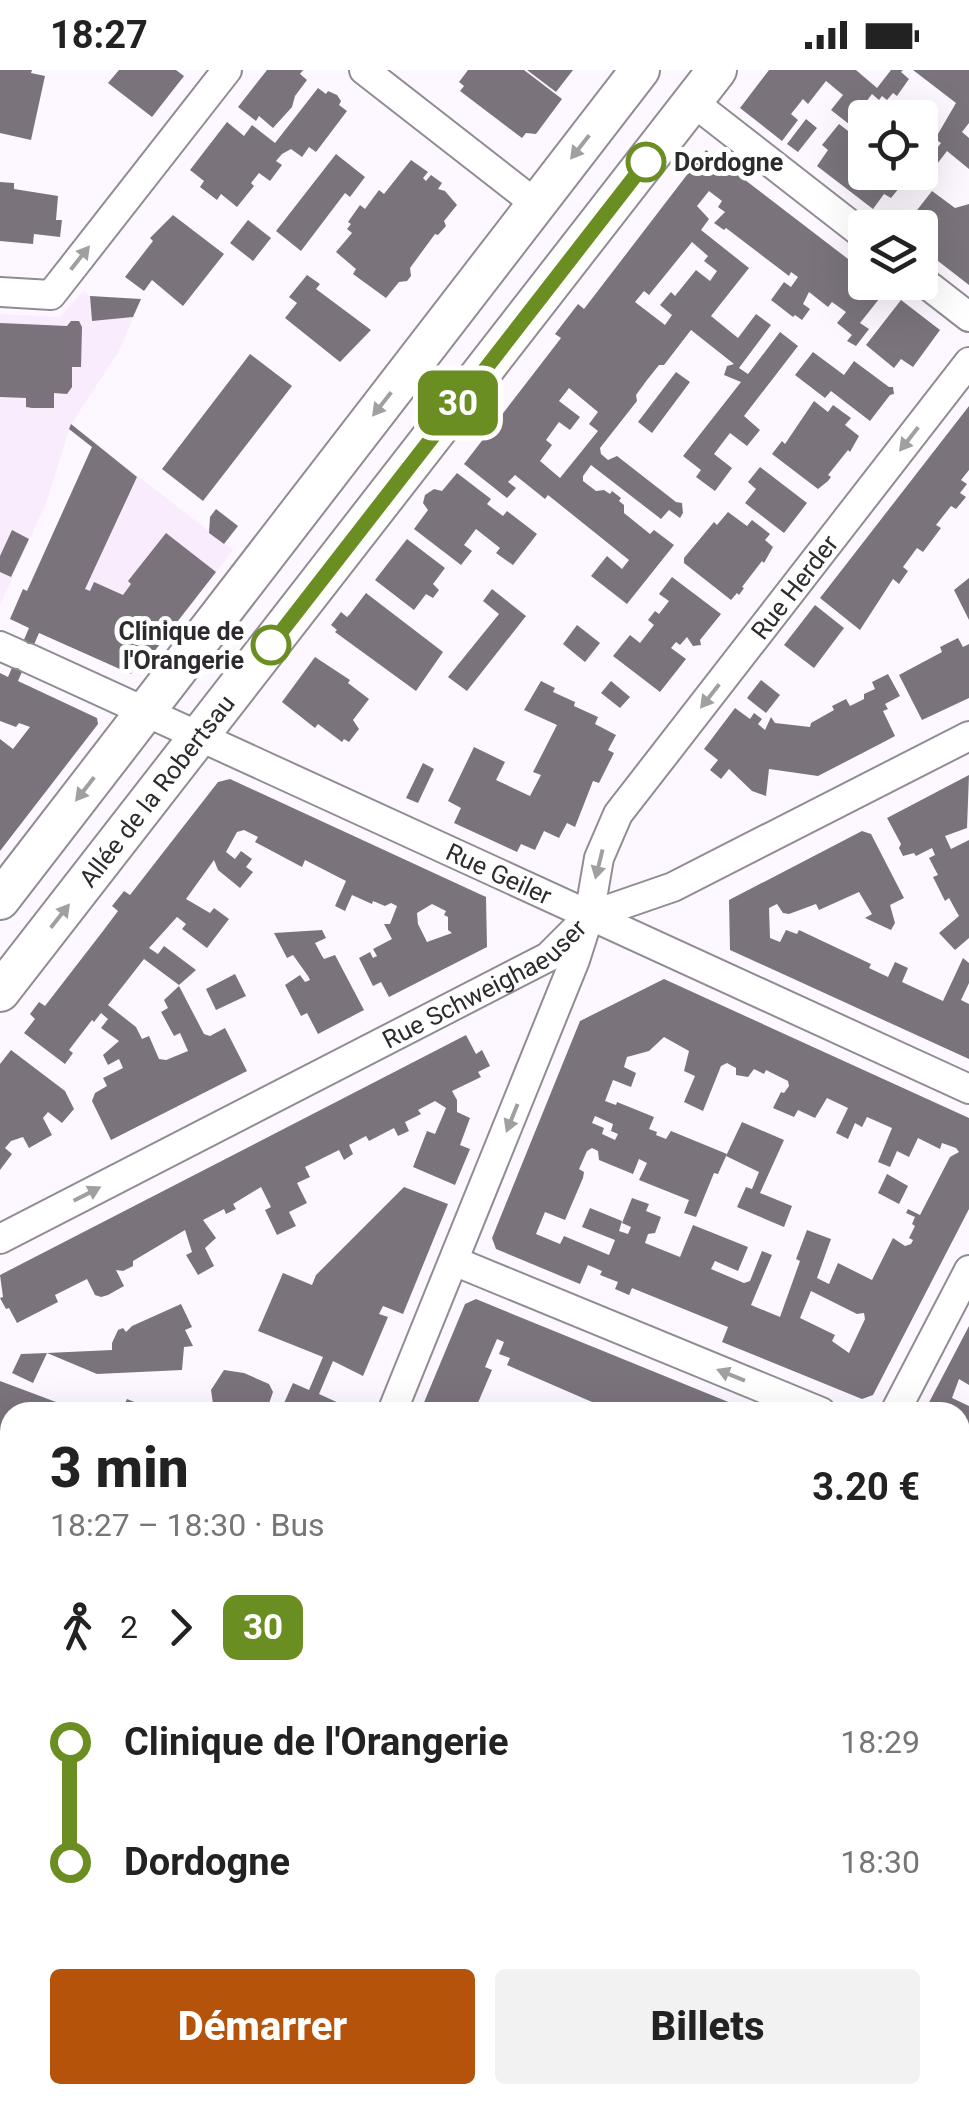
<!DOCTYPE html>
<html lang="fr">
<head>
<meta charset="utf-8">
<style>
	:root { --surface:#fff; --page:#f2f2f2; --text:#222; --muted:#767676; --accent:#b45309 }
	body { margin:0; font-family:Roboto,sans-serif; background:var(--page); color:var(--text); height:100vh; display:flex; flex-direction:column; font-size:38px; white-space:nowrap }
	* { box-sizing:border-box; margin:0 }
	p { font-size:32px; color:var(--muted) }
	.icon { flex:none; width:55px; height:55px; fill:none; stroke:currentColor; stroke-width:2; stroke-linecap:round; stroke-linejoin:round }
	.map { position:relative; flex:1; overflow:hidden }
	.side { position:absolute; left:0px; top:1332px; width:970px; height:702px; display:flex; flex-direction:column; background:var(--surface); border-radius:30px 30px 0 0; box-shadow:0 10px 40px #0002 }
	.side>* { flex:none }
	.badge { padding:0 20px; border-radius:15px; font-size:35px; line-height:65px }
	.controls { position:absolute; left:848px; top:30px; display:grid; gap:20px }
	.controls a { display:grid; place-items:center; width:90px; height:90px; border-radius:10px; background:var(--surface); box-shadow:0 10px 40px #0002; font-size:50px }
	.map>.badge { position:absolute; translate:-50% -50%; box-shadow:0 0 0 5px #fff }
	.legs { display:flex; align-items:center; gap:15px; height:110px; padding:0 50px; font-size:32px }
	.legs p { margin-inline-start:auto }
	.summary { display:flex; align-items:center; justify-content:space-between; height:170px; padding:0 50px }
	h1 { font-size:55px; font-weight:800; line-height:75px }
	.button { display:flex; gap:20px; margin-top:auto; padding:20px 50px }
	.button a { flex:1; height:115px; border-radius:10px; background:var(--accent); color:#fff; font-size:40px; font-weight:800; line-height:115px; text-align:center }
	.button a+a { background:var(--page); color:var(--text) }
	ul { padding:0 50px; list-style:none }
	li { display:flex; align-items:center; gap:35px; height:120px; font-size:38px }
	li i { display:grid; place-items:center; width:15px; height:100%; margin:0 12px; background:currentColor }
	li i::after { content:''; width:25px; height:25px; margin:-12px; border:8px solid; border-radius:50%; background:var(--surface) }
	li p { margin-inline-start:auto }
	li:first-child i { background:linear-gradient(#0000 50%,currentColor 0) }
	li:last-child i { background:linear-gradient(currentColor 50%,#0000 0) }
	.status { display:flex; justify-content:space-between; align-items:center; height:70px; padding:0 50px; background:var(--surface); direction:ltr }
	.status svg { height:28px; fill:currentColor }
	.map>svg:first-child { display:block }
	.built { fill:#f9ecfd }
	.green { fill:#aff7ca }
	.building { fill:#7a737c; fill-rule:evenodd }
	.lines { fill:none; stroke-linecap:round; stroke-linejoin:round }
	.minor-casing { stroke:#928b95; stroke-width:32 }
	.secondary-casing { stroke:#928b95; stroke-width:42 }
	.primary-casing { stroke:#928b95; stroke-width:48 }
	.path { stroke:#aca8ae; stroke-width:5; stroke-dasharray:5 8; stroke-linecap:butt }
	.minor { stroke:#fff; stroke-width:28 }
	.secondary { stroke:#fff; stroke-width:38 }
	.primary { stroke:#fff; stroke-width:42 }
	.oneway { fill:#a1a0a1 }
	.line-1-casing { stroke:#fff; stroke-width:22 }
	.line-1 { stroke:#6b8e23; stroke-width:15 }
	.stop-1-dot { fill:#fff; stroke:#6b8e23; stroke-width:5 }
	.labels { text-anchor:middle; stroke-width:10; stroke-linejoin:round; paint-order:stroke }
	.stop-label { font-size:25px; font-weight:bold; fill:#2e2b2f; stroke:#fff; text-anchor:start }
	.street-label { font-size:25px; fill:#2e2b2f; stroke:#fff }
</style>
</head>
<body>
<div class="status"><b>18:27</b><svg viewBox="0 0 49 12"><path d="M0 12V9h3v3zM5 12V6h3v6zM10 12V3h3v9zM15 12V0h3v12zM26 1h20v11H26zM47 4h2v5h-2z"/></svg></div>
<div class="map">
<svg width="969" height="2033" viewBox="0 0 969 2033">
	<rect width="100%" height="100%" fill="#fdf8ff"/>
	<g class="built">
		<path d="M83,221L90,226L141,229L119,281L71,354L233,480L146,592L138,587L131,604L10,549L23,519L27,520L92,377L69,360L46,433L0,535V244L60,247Z"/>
		<path d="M0,1824L10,1828V2025H488L507,2033H0Z"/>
	</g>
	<path class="green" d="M0,1962L10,1966V2025H151L170,2033H0Z"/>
	<g class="building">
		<path d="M0,0H32L31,3L45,6L31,70L0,63Z"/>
		<path d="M119,0H176L184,6L152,47L108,13Z"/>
		<path d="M267,0H303L300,4L307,10L295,26L292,37L273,58L259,46L256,51L238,37Z"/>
		<path d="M468,0H524L562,29L536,64L526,63L522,68L460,21L464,16L459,12Z"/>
		<path d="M527,0H573L556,22Z"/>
		<path d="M769,0H856L877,18L891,0H903L901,2L909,9L897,26L893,23L887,30L882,26L879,30L872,24L849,54L831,40L843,25L826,11L808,34L803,29L791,44L798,50L782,71L740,38Z"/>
		<path d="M913,0H969V53L962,62L969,68V99L947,81L934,98L926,92L941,73L935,69L956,33Z"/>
		<path d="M318,18L326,24L328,21L337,25L341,31L339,35L347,41L316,82L309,77L302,87L291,79L282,84L276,91L282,95L270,111L259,103L251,113L254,116L237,137L221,124L217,130L200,117L204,111L190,100L227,52L244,66L252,55L275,73Z"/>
		<path d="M882,34L891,41L893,38L908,48H871L864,42L869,35L877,41Z"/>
		<path d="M806,49L817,58L798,82L787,74Z"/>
		<path d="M839,54L865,74V102H902L908,107L891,128L884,124L873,139L817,96L828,80L822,75Z"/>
		<path d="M706,80L865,202V212H879L887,219L860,253L869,259L856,276L847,271L852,265L837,253L846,242L832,232L828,237L809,222L803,234L810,239L802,250L795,245L793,247L771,230L784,212L791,217L798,207L791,202L789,206L726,158L724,160L714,153L725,142L718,137L722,131L709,121L697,136L709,149L701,160L749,198L711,246L738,268L756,244L771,255L739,298L748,304L780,262L798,276L744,346L760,360L747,376L730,363L714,384L732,398L715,421L696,407L701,400L683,386L741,312L724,305L727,296L734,294L691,260L664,295H659L647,310L636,325L637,331L600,378L601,384L608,390L617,386L676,432L682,433L683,443L680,448L669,440L661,449L591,395L583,406V411L596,421L604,420L610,424L612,421L621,428L619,431L624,435V443L650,464L654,460L674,475L627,534L591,506L607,486L622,499L629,490L548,425L545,429L515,405L508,412L516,418L507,428L464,394L561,268L555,264L578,234L584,239ZM692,172L708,186L704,191L717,201L710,211L696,200L675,226L671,222L660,235L672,245L665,255L635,232L644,221L649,225ZM569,318L598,342L589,354L598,361L560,408L540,391L552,375L546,370L559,352L570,360L580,347L559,331Z"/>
		<path d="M336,84L365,107L350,127L345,123L301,181L276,161Z"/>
		<path d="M411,90L428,102L423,108L426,111L431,105L442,113L438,119L445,121L457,135L444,151L446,156L438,165L435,164L410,198L411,206L407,211L399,212L386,228L353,204L356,199L336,182L352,163L347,159L351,154L348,152L360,135L365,139L379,120L384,124Z"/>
		<path d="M0,112L14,113V119L58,126L56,150H62L60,167L34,164L33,174L0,171Z"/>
		<path d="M932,121L955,138L969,134V215L920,177V158H903Z"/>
		<path d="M173,145L224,184L183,236L152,210L144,221L125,207L153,171L150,168Z"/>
		<path d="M248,150L271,168L253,191L230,173Z"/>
		<path d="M307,205L320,214L316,219L371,260L340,292L285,248L297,233L289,227Z"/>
		<path d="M90,226L141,229L133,247L92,251Z"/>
		<path d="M901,230L940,260L913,297L901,289L894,298L866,275Z"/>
		<path d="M71,251H79L82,257L81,297H72V317L67,324L54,323V338H32L26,337V328L0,327V253L67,256Z"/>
		<path d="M813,282L844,305L854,291L889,317H893L894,324L890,325L870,351L831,321L825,328L795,305Z"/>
		<path d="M250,284L292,316L203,431L162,399Z"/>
		<path d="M676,302L690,312L652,363L638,352Z"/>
		<path d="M814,331L828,342L833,335L851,348L845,355L859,366L850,382L848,380L828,405L831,407L828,411L818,419L772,384L782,371L785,374Z"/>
		<path d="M969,336V400L961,410L967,414L960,423L966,427L956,439L951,436L936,455L941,458L923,482L917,478L903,497L908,501L899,514L893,509L860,560L820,528Z"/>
		<path d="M71,354L137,407L85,519L90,521L94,512L123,525L131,514L128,511L166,463L216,502L146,592L139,586L131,604L39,563L18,611L97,648L98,654L0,781V669L13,679L30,657L19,653L16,657L0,651V603L8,607L29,558L10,549L23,519L27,521L92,377L69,359Z"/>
		<path d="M760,397L807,433L784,463L745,433L756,419L748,412Z"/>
		<path d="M457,403L491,429L487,434L503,446L507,441L537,464L513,495L496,483L500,478L476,459L464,475L472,481L461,495L414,459L428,440L423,433L425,425L434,419L442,421Z"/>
		<path d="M216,439L238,456L224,474L209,463L210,447Z"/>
		<path d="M728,442L747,456L752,450L770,464L765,470L773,477L764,493L762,491L742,517L744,518L739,525L737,523L731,530L684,493V488L714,452L717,455Z"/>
		<path d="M12,460L29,469L11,507L0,502V486Z"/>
		<path d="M407,469L445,498L433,514L439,520L433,528L426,524L414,540L375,510Z"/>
		<path d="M672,507L721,544L700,570L701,575L693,576L687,567L680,575L676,572L671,578L686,589L660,622L613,586L630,565L640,573L654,555L648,550L655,541L659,544L669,531L659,524Z"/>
		<path d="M969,508V550L954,520Z"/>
		<path d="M492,519L526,546L467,621L448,607L499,544L483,531Z"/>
		<path d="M366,523L443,582L416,621L335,562L337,560L331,555L341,542L347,547L350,544Z"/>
		<path d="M815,535L844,558L814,598L784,575Z"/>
		<path d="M577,555L600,573L585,592L563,574Z"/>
		<path d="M958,568L963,577L969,574V628L922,650L899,605L942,582L940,577Z"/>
		<path d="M315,587L350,610L348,613L369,629L353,650L359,659L349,672L344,669L342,672L318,654L315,658L282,632Z"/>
		<path d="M888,604L900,626L885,634L888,639L883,641L895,666L880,674L818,706L769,699L766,726L752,721L729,699L721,709L710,700L718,690L704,679L735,638L750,649L754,643L762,649L758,654L765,660L771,647L775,653L810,657L811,653L834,640L832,636L846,629L850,636L864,629V624L875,619L872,612Z"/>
		<path d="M761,610L780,625L766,643L747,628Z"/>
		<path d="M541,611L555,618L553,622L575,632L574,636L598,647L595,654L616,665L608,680L614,683L599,713L593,711L575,757L567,753L559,768L544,761L535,780L521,774L517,782L454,753L461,738L448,731L474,677L505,692L496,710L530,726L541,705L533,702L557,655L524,640Z"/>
		<path d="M611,611L630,627L620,638L601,623Z"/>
		<path d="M423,693L434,699L418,733L406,728Z"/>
		<path d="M969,705L967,758L945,766L951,779L969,770V868L955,880L939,863L959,846L949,828L945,831L933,807L938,805L929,788L935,785L932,778L916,786L914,783L903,786L899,778L901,774L887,748Z"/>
		<path d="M230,709L486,827L487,877L389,927L381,912L373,916L359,888L370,882L373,888L377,886L373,879L392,869L384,854H390L397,836L391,833L385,836L373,831L372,834L352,825L345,841L335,836L346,811L305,790L302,797L255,772L258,767L244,760L237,762L226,782L235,789L241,781L252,789L246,797L253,802L240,818L218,800L214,790L186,829L210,843L214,838L229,849L207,878L182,859L186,854L177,847L149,878L158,884L164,876L196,900L179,915L144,889L108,935L136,957L142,969L149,966L159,989L166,990L188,981L180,963L174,966L161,942L168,938L164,930L179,916L204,964L210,966L225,958L247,1001L111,1070L92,1031L95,1023L107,1016L103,1008L123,998L119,989L108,995L103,985L119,971L101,958L108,949L101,943L94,952L92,950L69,980L73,983L65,994L24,963L35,949L30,944L39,932L45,936L103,861L118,841L112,836L124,821L130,825L218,712ZM432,834L446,841L444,845L448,847V860L452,863L427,872L418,854L417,843Z"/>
		<path d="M862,761L871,764L904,828L890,835L895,853L891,860L865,848L872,844L859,822L819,840L816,834L789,844L783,843L777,834L769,838L770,868L780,872L786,860L797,864L799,860L871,894L869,898L888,907L895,892L908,898L902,912L943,931L963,888L969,893V913L961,930L969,934V989L730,880L729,830Z"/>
		<path d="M322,860L326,868L315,873L322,886L324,889L335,885L364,940L318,964L307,943L301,946L285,915L300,905L305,912L310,910L308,906L293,885L287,888L274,863Z"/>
		<path d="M235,904L246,926L216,940L206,919Z"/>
		<path d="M664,909L969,1048V1139L873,1325L862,1329L722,1272L728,1257L632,1218L629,1225L615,1219L618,1212L600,1205L602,1201L588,1195L580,1214L496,1179L492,1168L580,951ZM664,967L689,981L684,1001L695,1006L684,1032L703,1041L721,996L727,993L736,998V1005L748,1007L754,999L764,1004L766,1000L788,1011L789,1016L784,1023L781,1022L773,1038L794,1047L798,1040L815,1048L827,1028L848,1038L836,1063L848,1069L855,1053L862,1057L867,1047L892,1058L878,1092L890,1097L897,1081L909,1087L918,1068L940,1079L942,1073L956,1078L959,1082L950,1087L920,1145L908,1139L906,1143L915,1147L912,1154L915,1156L909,1168L913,1170L911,1174L905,1176L893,1168L872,1210L838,1193L829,1214L817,1208L831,1169L807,1160L796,1189L800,1191L780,1247L751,1235L772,1185L762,1181L750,1211L744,1213L711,1199L715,1191L738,1201L748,1177L693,1155L680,1187L645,1173L648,1164L655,1163L661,1147L646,1141L649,1134L632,1128L622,1153L631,1157L628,1164L619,1161L622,1151L590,1138L582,1157L615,1170L609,1185L564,1166L560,1174L536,1164L545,1142L565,1150L583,1108L584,1102L579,1099L587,1081L592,1078L598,1081L599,1090L633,1104L639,1089L647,1093L639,1110L689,1130L684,1143L696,1147L714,1103L718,1104L727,1084L671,1061L666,1069L656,1065L657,1062L649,1059L654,1047L617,1032L616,1035L605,1031L613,1010L631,1017L636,1003L624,997L627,987L649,981ZM595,1046L613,1054L611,1061L618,1064L615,1070L602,1064L604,1058L592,1053ZM811,1221L857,1244L864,1243L865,1249L849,1283L832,1271L835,1265L800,1248Z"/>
		<path d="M466,965L476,984L482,980L490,996L478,1002L481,1007L452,1021L457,1030V1042L470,1048L460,1075L470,1079L455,1115L413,1097L427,1061L435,1064L446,1038L435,1031L418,1040L421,1044L405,1052L409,1061L398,1066L394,1058L369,1071L366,1066L349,1075L353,1084L344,1090L339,1080L305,1097L310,1107L297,1113L307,1133L289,1142L296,1156L277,1165L265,1140L271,1137L261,1117L233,1134L236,1139L226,1144L224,1139L203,1150L216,1168L205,1178L214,1196L198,1205L186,1185L192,1182L185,1160L133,1191V1196L123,1201L116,1200L124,1216L108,1225L101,1227L95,1225L87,1209L55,1225L58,1232L17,1253L9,1238L6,1239L0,1228L3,1227L0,1205Z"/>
		<path d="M11,980L65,1021L74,1039L62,1053L48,1042L43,1048L52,1065L29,1078L23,1067L11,1071L5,1078L12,1084L0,1100V994Z"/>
		<path d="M742,1052L784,1070L760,1123L792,1136L784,1157L737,1137L746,1117L752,1119L759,1102L726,1086Z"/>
		<path d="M887,1104L908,1116L899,1134L878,1123Z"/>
		<path d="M404,1117L448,1134L403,1244L383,1236L379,1244L388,1247L363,1306L333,1291L319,1324L341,1334L337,1342H280L293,1313L309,1320L323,1287L258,1261L283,1203L312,1215L316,1205Z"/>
		<path d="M476,1229L527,1250L753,1342H615L507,1295L510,1288L499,1284L504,1272L497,1269L485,1297L492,1300L474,1342H420L465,1234Z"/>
		<path d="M181,1234L192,1257L185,1260L193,1276L184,1277L182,1300L97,1304L47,1283L112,1280V1273L118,1260L123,1258L126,1262L132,1256Z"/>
		<path d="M969,1256V1315L959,1309L952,1328L969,1336V1373L960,1369V1342H924Z"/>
		<path d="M47,1283L33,1313L12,1303L21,1284Z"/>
		<path d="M224,1300L244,1303L269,1314L273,1322L266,1342H224L213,1334L211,1320Z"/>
		<path d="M0,1311L80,1341L82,1337L97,1342H10V1365L0,1361Z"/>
		<path d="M127,1329L159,1342H121Z"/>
		<path d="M960,1427L969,1431V1501L964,1498L961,1492L966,1480L960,1477Z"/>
		<path d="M0,1486L10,1490V1530L7,1529L3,1538L0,1537Z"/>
		<path d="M960,1712L969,1716V1771L960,1767Z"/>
		<path d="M3,1828L10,1831V1875L0,1871Z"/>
		<path d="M960,1892L969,1896V1955L960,1952Z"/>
		<path d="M0,1893L10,1897V1952L0,1948Z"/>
		<path d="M190,2025H338L335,2033H209Z"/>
		<path d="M710,2025H832L850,2032L729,2033Z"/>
	</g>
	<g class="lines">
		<g class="minor-casing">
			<g id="minor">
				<path d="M364,0L536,134"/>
				<path d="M693,32L865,166"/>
				<path d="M920,209L969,247"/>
				<path d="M0,222L51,225L227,0"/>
				<path d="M0,576L18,584"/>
				<path id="s1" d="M28,588L969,1019"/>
				<path id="s2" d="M0,1169L548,887L589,846L673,817L969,666"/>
				<path d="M454,1191L821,1342"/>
				<path id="s3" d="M392,1342L575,890L589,846L599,788L618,744L969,292"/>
				<path d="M895,1342L969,1200"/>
				<path d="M960,1398L969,1402"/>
				<path d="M0,1782L10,1786"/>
				<path d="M599,2025L618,2033"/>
			</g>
		</g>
		<g class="secondary-casing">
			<g id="secondary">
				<path d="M0,830L640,0"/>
				<path id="s4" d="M0,922L717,0"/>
			</g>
		</g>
		<g class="primary-casing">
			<g id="primary">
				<path d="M0,1421L10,1425"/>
				<path d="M960,1828L969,1832"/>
			</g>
		</g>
		<g class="path">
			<path d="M0,1372L10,1377"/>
			<path d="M960,1781L969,1785"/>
			<path d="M0,1958L10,1962"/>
			<path d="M100,2025L111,2033"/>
			<path d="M165,2025L184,2033"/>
			<path d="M140,2033L153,2025"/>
		</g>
		<use href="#minor" class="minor"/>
		<use href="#secondary" class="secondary"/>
		<use href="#primary" class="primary"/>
	</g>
	<defs><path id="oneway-solid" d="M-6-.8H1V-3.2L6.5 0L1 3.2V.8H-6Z" transform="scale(2.5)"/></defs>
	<g class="oneway">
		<use href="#oneway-solid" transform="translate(580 77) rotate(128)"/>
		<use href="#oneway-solid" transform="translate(80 188) rotate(-52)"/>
		<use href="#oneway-solid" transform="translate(382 334) rotate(128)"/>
		<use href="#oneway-solid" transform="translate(909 369) rotate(128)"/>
		<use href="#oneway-solid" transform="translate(710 626) rotate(128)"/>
		<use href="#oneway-solid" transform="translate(85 719) rotate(128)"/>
		<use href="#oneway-solid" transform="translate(599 794) rotate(104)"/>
		<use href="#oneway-solid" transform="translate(60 846) rotate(-52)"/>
		<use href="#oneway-solid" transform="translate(512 1048) rotate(112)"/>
		<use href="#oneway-solid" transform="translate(87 1124) rotate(-27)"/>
		<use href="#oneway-solid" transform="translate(731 1305) rotate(-158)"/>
	</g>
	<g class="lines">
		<g class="line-1-casing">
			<path id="line-1" d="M271,575L646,92"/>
		</g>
		<use href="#line-1" class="line-1"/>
	</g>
	<g class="stop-1-dot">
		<circle cx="646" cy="92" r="18"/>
		<circle cx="271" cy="575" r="18"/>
	</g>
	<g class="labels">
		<g class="stop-label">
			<text x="674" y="101">Dordogne</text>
			<text x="244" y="570" text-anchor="end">Clinique de<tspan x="244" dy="29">l'Orangerie</tspan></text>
		</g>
		<g class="street-label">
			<text dy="9" stroke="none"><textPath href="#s3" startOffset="928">Rue Herder</textPath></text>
			<text dy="9" stroke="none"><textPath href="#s4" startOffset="255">Allée de la Robertsau</textPath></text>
			<text dy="9" stroke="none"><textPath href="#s1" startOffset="518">Rue Geiler</textPath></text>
			<text dy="9" stroke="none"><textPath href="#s2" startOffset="548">Rue Schweighaeuser</textPath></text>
		</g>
	</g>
</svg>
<div class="controls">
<a><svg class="icon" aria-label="locate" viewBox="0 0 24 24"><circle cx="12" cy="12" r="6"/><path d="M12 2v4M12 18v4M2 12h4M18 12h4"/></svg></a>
<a><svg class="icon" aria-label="layers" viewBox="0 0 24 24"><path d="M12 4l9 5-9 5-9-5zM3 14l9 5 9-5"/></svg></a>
</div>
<b class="badge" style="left:458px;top:333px;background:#6b8e23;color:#fff">30</b>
<section class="side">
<div class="summary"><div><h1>3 min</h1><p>18:27 – 18:30 · Bus</p></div><b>3.20 €</b></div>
<div class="legs"><svg class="icon" aria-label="walk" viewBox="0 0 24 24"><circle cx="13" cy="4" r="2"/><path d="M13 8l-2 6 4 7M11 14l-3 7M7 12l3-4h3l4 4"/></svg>2<svg class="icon" aria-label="forward" viewBox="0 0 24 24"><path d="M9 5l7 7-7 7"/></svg><b class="badge" style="background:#6b8e23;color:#fff">30</b></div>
<ul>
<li><i style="color:#6b8e23"></i><b>Clinique de l'Orangerie</b><p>18:29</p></li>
<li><i style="color:#6b8e23"></i><b>Dordogne</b><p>18:30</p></li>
</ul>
<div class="button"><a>Démarrer</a><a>Billets</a></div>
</section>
</div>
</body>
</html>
